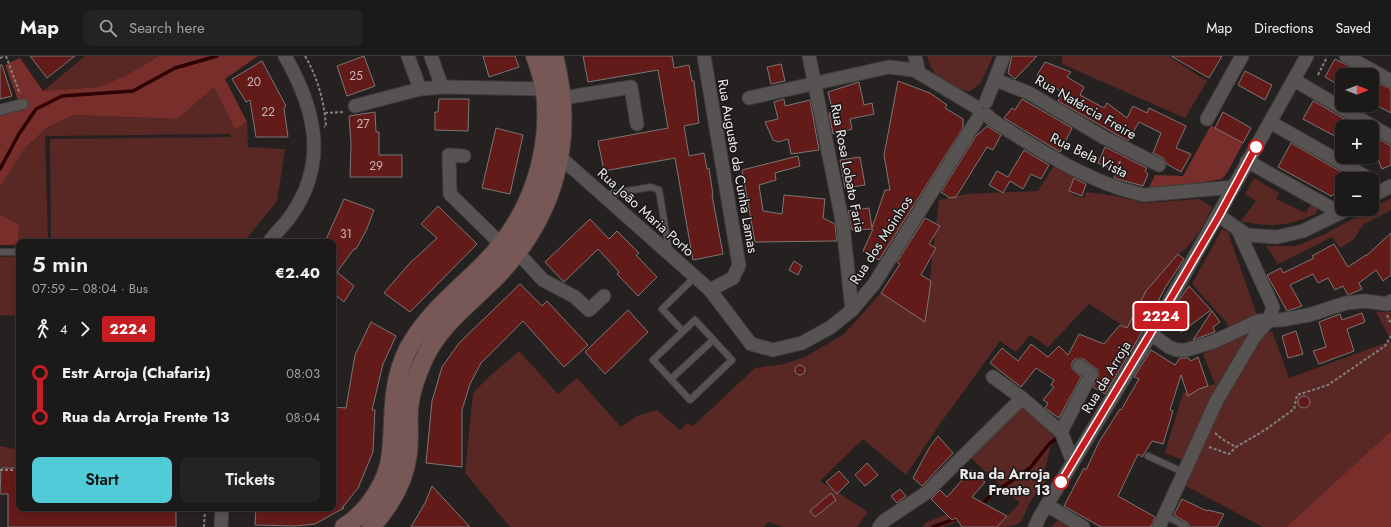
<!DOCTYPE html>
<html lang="en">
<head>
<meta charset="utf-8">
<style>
	:root { --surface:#1c1919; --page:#252222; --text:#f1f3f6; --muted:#a0a0a2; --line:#3a3838; --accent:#52cbd9 }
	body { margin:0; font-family:Jost,sans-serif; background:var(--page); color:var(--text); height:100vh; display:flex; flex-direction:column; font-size:15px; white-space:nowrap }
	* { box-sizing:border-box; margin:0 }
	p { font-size:13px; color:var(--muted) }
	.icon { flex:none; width:22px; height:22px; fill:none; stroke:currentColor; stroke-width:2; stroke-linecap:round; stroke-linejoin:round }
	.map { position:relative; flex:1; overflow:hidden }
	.sheet { position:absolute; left:16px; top:183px; width:320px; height:272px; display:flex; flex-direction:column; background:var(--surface); border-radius:8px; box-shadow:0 2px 6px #0003,0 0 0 1px var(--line) }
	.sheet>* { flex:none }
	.badge { padding:0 8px; border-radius:3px; font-size:14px; line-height:26px }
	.needle { width:26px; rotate:90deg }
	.controls { position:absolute; left:1335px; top:12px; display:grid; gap:8px }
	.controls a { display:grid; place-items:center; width:44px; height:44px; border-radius:8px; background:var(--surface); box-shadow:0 2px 6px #0003,0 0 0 1px var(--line); font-size:20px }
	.map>.badge { position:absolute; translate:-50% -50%; box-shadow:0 0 0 2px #fff }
	.legs { display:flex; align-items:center; gap:6px; height:44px; padding:0 16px; font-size:13px }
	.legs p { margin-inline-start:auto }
	.overview { display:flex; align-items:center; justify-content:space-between; height:68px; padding:0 16px }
	h1 { font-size:22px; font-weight:600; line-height:30px }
	.primary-button { display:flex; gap:8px; margin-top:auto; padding:8px 16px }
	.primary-button a { flex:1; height:46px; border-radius:8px; background:var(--accent); color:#111; font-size:16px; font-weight:600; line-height:46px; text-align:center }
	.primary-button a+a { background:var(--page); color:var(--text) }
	ul { padding:0 16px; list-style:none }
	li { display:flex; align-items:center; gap:14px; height:44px; font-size:15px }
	li i { display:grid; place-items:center; width:6px; height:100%; margin:0 5px; background:currentColor }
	li i::after { content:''; width:10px; height:10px; margin:-5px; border:3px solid; border-radius:50%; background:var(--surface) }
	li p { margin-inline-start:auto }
	li:first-child i { background:linear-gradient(#0000 50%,currentColor 0) }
	li:last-child i { background:linear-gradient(currentColor 50%,#0000 0) }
	header { display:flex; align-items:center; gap:24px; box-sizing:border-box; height:56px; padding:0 20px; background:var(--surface); border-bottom:1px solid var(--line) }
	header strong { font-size:19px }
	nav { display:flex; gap:22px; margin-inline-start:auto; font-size:14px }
	.search { width:280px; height:36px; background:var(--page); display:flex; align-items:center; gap:10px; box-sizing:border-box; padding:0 14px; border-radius:8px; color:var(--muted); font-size:15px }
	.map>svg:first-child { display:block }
	.green { fill:#592824 }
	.forest { fill:#782e2a }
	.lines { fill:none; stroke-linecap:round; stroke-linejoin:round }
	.stream { stroke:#2f0001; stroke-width:3.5 }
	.building { fill:#631b1a; stroke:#7a7675 }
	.service-casing { stroke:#3f3c3c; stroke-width:8 }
	.pedestrian-casing { stroke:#3f3c3c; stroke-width:12 }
	.minor-casing { stroke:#3f3c3c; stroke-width:15 }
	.secondary-casing { stroke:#3f3c3c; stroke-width:20 }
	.path { stroke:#838080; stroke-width:2; stroke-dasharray:3 2; stroke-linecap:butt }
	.service { stroke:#575353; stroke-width:6 }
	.pedestrian { stroke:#575353; stroke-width:10 }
	.minor { stroke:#575353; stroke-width:13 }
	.secondary { stroke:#785856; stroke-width:18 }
	.line-1-casing { stroke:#fff; stroke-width:9 }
	.line-1 { stroke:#c61d23; stroke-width:6 }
	.stop-1-dot { fill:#fff; stroke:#c61d23; stroke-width:2 }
	.labels { text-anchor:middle; stroke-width:3; stroke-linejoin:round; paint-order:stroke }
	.number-label { font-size:12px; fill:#cab6b6 }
	.street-label { font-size:14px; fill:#eceaea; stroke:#1b1818 }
	.stop-label { font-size:14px; font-weight:bold; fill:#eceaea; stroke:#1b1818; text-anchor:end }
</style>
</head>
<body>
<header>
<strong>Map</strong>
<div class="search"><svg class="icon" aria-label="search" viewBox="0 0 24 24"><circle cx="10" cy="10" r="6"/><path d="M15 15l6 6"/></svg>Search here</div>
<nav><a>Map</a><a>Directions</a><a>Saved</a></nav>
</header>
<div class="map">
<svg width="1391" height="471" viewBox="0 0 1391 471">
	<rect width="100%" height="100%" fill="#252121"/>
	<g class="green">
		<path d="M85,0H159L127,19L99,31L43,35Z"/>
		<path d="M927,0H993L981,27L970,35C948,34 933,22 927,0Z"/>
		<path d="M1062,0H1168L1207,25L1185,62L1062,8Z"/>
		<path d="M214,31L235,74L247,66L248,91L285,93L277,145L244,186H51L50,83L231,81L230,78L45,80L48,186H19L18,189L19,169L0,158V131L25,92L48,71L74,59L178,63Z"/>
		<path d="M1055,108L1075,116L1070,138L1084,142L1086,136L1116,140L1143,147L1199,143L1212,151C1207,164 1190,193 1178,198L1149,232L1127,272L1089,248L1048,291L1030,279L1016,296L1000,285L937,372L906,419L863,383L820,425L868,456L857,471H782L769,466L763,471H510L465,417L473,337L491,319L519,295L558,338L577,322L621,371L637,360L657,354L680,374L687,367L693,370L755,312L784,308L805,301L844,278L881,237L925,265L939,144L967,138L1038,135Z"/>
		<path d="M1254,122L1279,137L1276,143L1306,157L1311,148L1318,152L1316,158C1287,170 1272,172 1241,165L1256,145L1245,138Z"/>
		<path d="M1391,142V154L1363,169L1353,184L1340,192L1332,181L1278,208L1266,190H1296L1325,178Z"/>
		<path d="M1222,173L1228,176L1263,277L1272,275L1289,322L1391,285V376L1286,471H1263L1186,430L1195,409L1165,397L1183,337L1215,328L1203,298L1230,285L1228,268L1192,228Z"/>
		<path d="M19,200V260L5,259L0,260V201Z"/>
		<path d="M1376,256H1391V284Z"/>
		<path d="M1023,350L1057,376L1052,385L1042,425L1049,419L1050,421C1044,428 1037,435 1032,443C1019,464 1028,471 997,471L1020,447L971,402Z"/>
		<path d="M0,390L19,394V412L0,411Z"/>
		<path d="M947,458L956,466L943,471H923L925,467Z"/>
		<path d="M1060,462L1074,471H1051Z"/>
	</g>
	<g class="forest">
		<path d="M159,0H258L225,23L247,66L235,74L214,31L178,63L74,59L48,71L25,92L0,131V55L18,44L5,9L20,2L43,35L99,31L127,19Z"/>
		<path d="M1211,69L1243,87L1227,117L1222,123L1147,136L1155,119L1183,120Z"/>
		<path d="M0,158L19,169L18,189H0Z"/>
		<path d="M1391,376V471H1286L1387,379Z"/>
	</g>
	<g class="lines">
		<g class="stream">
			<path d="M0,113L19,78L36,53L62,40L133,35L175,12L217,0"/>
			<path d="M981,449L991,439L1030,412L1050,387L1056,383"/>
			<path d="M933,471L960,461"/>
		</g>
	</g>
	<g class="building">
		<path d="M30,0H75L47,22Z"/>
		<path d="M364,0L375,30L347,40L337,10Z"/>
		<path d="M483,0H515L519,11L489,21Z"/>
		<path d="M583,0H672L674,12L689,9L692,25H694L699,67L684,70L689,100L704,97L707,113L709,112L713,139H712L723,198L693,204L675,102L604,115L598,85L668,72L658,14L588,26Z"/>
		<path d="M1012,0H1037L1015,23L1008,17Z"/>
		<path d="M1171,0H1222L1209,22Z"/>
		<path d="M1335,3L1343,7L1364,19H1342V31L1325,21Z"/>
		<path d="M262,5L286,50L284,52L288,81H256L250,44L246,46L232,23Z"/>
		<path d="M1045,6L1071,16L1067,21L1084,31L1080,39L1104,52L1107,47L1127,62L1133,50L1147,57L1149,52L1186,70L1176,92L1191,98L1181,116L1167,108L1163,102L1153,97L1161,77L1139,66L1128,85L1058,45L1063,37L1037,19Z"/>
		<path d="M781,8L785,25L771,28L767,11Z"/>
		<path d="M0,9H2L12,40L0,43Z"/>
		<path d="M1245,15L1272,29L1265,44L1238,29Z"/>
		<path d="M1372,24L1391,33V57L1372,47Z"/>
		<path d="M898,25L930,37L947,49L945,52L963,63V72L879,204L863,195L873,173L852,174L848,155L869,152L872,172L885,134H890L884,99Z"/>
		<path d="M859,26L864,49L872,47L874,58L850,63L852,73L833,78L829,57L833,56L828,36Z"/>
		<path d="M439,43H469L468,75L435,74V56H438Z"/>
		<path d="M784,43L785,50L810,44L819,94L791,98L788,83L778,86L773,84L765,66L778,63L774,46Z"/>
		<path d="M1022,43L1072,72L1060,96L1004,62L1012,52L1015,54Z"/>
		<path d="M1313,45L1319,48L1358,71H1342V84L1303,63Z"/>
		<path d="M375,56L376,76H379V99H402V121H350L351,88L349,60Z"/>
		<path d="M1223,56L1251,72L1243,87L1215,72Z"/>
		<path d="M987,70L1001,79L993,94L987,91L956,141L950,142L941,136L976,80Z"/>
		<path d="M496,72L523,79L510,138L482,132Z"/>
		<path d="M1372,79L1391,90V109L1382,113L1377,102L1375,101L1372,107Z"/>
		<path d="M1291,87L1345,118L1347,123H1342V134L1331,140L1278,111Z"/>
		<path d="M1105,91L1147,112L1145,115L1148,118L1143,130L1114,122L1117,115L1098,107Z"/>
		<path d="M1024,94L1049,109L1041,123L1031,118L1023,133L1010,125L1003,137L989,129L997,115L1008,121Z"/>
		<path d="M798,100L800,110L775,117L776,124L759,129L763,155L782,158L784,139L825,143L823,162L835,168L837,185L755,186L742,114Z"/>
		<path d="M860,101L865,129L845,132L840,104Z"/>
		<path d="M1074,122L1086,128L1082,140L1069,135Z"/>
		<path d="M344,143L374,154L366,175L356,193H354L337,216L354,230L344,246L333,237V186H325Z"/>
		<path d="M438,150L477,188L410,256L384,237L409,208L437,182L421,168Z"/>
		<path d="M925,162L940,170L929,188L936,192L921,219L931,225L925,266L881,237L900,208L897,206Z"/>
		<path d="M590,163L609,183L617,175L639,197L636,199L657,221L638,240L617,218L619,216L598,193L564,226L545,206Z"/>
		<path d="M1391,177V219L1383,225L1376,214L1359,227L1362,233L1348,239L1343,230L1335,234L1328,222L1318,227L1313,218L1290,229L1302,250L1287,255L1267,219L1281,212L1283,217L1314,202L1312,200L1334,188L1348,211L1366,199V200Z"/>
		<path d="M1178,198L1184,203L1165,232L1138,283L1105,338L1093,331L1098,321V314L1083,303H1075L1072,306V313L1081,321L1059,362L1045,352L1048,347L1043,344L1054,331L1051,329L1054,324L1036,312L1021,331L990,307L1002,292L1018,305L1031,288L1048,301L1059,290L1068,299L1079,278L1104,288L1120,269L1127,272L1146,235Z"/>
		<path d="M794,205L802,210L798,219L789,214Z"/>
		<path d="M520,228L542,250L547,245L588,289L564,311L523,265L481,307L470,328L462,354V411L426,407L432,345L442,311L459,287Z"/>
		<path d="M1189,230L1211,254L1181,276L1170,264L1179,244Z"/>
		<path d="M628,254L648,276L605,318L585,296Z"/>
		<path d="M1212,255L1220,266L1213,271L1215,276L1193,284Z"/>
		<path d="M1362,257L1365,266L1347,273L1354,295L1319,308L1313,295L1326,291L1319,266L1340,258L1342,264Z"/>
		<path d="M371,266L396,280L383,308L372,354H375L373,396L358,432L342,452H344L315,468L295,470L255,469L256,452H333V351L346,352L355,299Z"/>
		<path d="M1296,275L1303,298L1288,302L1282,280Z"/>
		<path d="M1151,294L1175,309L1180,302H1188L1191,305L1198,301L1208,330L1199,333L1188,340L1181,319L1170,354L1173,355L1163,388L1152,385L1142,401L1138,398L1118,440L1155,461L1151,471H1101L1064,450L1084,412L1086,414L1099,386L1120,353L1121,354L1139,323L1134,321Z"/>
		<circle cx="800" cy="314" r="5"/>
		<circle cx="1304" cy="346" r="6"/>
		<path d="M938,380L953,397L922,430L913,422L929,392Z"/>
		<path d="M867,407L878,419L865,430L855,419Z"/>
		<path d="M1,412H19V452H176V471H8V438H0Z"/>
		<path d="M971,414L985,426L972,441L1007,460L997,471H962L956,462L952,464L931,443L940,434L947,441Z"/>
		<path d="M839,415L849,426L837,438L826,426Z"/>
		<path d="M432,430L470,471H411L425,447Z"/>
		<path d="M900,433L906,440L897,447L891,440Z"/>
		<path d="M831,437L836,444L815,461L810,455Z"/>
		<path d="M1182,443L1207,455L1208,454L1224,458L1217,471H1190L1188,467L1174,459Z"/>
	</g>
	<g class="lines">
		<g class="service-casing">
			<g id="service">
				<path d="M604,139L651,131L659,134L669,195"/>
				<path d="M0,196H19"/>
				<path d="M695,264L732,304L690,344L653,304Z"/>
				<path d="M683,275L662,253L695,221"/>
				<path d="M671,323L713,284"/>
				<path d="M1148,400L1183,416"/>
				<path d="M1165,459L1186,471"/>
			</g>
		</g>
		<g class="pedestrian-casing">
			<path id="pedestrian" d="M0,54L23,48"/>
		</g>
		<g class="minor-casing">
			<g id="minor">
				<path d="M408,0L420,33L442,31L431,0"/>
				<path d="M704,0L739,209L733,222L710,234"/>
				<path d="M809,0L843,169L852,254"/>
				<path d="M915,0L919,17"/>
				<path d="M1346,0L1391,25"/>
				<path d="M996,24L1029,37L1103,81L1159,109"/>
				<path d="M1294,24L1391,81"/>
				<path d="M442,31L545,33"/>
				<path d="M563,42L631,31L637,68"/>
				<path d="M749,42L889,11L914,14L976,51"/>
				<path d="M986,46L1004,0"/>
				<path d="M355,50L420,33"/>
				<path d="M987,59L992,64C1039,94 1089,127 1144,139L1234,131"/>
				<path d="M1207,63L1242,0"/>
				<path d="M1270,66L1370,123"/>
				<path d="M464,100L449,99L450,138L502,189"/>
				<path d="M560,101L710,234L751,288L773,294L802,287L831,271L852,254L874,228L980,59"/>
				<path d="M1247,105L1333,153L1342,156"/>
				<path d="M1372,140L1391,130"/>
				<path d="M1219,160L1247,179L1277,181L1303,175L1348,153"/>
				<path d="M269,186C276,176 286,168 292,158C329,104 314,51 285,0"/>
				<path d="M518,197L543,224L575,241L589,254L604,240"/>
				<path d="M1151,278L1169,291L1177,294H1186L1213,286L1258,265L1280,264L1309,259L1346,247L1365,245L1387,248L1391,245"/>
				<path d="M993,321L1022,342L1061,376L1073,406"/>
				<path d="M1061,376L1091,318L1079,310"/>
				<path d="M1047,449L1083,471"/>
				<path d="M221,471L222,452"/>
				<path d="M879,471L884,465L926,437L1022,342"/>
				<path d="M1035,471L1040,460L1151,278L1307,0"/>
				<path d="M1159,471L1217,344L1255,280L1269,264L1273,251L1238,174"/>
			</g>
		</g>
		<g class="secondary-casing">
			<g id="secondary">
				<path d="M344,471C368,456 389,425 391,396C395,358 390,330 408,293C426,259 457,235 484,208C530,162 552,99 545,35C543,23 539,11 535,0"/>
				<path d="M371,471C390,450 405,426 408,397C410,382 408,367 409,352C411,334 417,318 424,303C438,271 469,248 493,224C555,162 576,84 554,0"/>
			</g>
		</g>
		<g class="path">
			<path d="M6,0L20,38"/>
			<path d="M305,0C318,22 324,45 326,70L324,71"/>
			<path d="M0,2L5,0"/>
			<path d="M1318,19L1327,1"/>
			<path d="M325,57L345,56"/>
			<path d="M1115,117L1121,103"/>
			<path d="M1387,259L1391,268"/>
			<path d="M1215,377L1222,383L1236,391L1265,374L1294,353L1297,339L1328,329L1385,290L1391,280"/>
			<path d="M1209,391L1229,398L1236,391"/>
			<path d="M0,414H19"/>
			<path d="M204,471L205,452"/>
		</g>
		<use href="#service" class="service"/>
		<use href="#pedestrian" class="pedestrian"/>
		<use href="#minor" class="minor"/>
		<use href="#secondary" class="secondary"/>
	</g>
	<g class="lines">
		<g class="line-1-casing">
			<path id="line-1" d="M1061,426L1150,278L1219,160L1256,91"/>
		</g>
		<use href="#line-1" class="line-1"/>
	</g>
	<g class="stop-1-dot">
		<circle cx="1256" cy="91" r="7"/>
		<circle cx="1061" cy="426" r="7"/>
	</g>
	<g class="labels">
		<g class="number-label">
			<text x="356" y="24">25</text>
			<text x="254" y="30">20</text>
			<text x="268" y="60">22</text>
			<text x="363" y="72">27</text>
			<text x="376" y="114">29</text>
			<text x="346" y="182">31</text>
		</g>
		<g class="street-label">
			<text transform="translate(1086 51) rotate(30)" y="5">Rua Natércia Freire</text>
			<text transform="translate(1089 99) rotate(26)" y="5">Rua Bela Vista</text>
			<text transform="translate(738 110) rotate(80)" y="5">Rua Augusto da Cunha Lamas</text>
			<text transform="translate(848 112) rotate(79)" y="5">Rua Rosa Lobato Faria</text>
			<text transform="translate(646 156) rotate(42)" y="5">Rua João Maria Porto</text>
			<text transform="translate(881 184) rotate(-57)" y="5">Rua dos Moinhos</text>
			<text transform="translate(1106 321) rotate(-59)" y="5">Rua da Arroja</text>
		</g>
		<g class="stop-label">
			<text x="1050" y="423">Rua da Arroja<tspan x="1050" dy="16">Frente 13</tspan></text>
		</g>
	</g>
</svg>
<div class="controls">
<a><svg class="needle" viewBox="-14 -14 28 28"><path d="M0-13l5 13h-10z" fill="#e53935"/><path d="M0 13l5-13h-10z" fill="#a0a0a2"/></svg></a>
<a>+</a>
<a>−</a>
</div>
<b class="badge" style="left:1161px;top:260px;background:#c61d23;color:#fff">2224</b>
<section class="sheet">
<div class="overview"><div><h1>5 min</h1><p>07:59 – 08:04 · Bus</p></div><b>€2.40</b></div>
<div class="legs"><svg class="icon" aria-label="walk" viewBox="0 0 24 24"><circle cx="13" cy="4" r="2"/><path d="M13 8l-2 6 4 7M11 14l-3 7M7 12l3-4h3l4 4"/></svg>4<svg class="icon" aria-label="forward" viewBox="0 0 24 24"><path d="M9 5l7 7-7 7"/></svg><b class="badge" style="background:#c61d23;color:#fff">2224</b></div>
<ul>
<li><i style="color:#c61d23"></i><b>Estr Arroja (Chafariz)</b><p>08:03</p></li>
<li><i style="color:#c61d23"></i><b>Rua da Arroja Frente 13</b><p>08:04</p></li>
</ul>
<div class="primary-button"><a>Start</a><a>Tickets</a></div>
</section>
</div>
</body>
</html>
